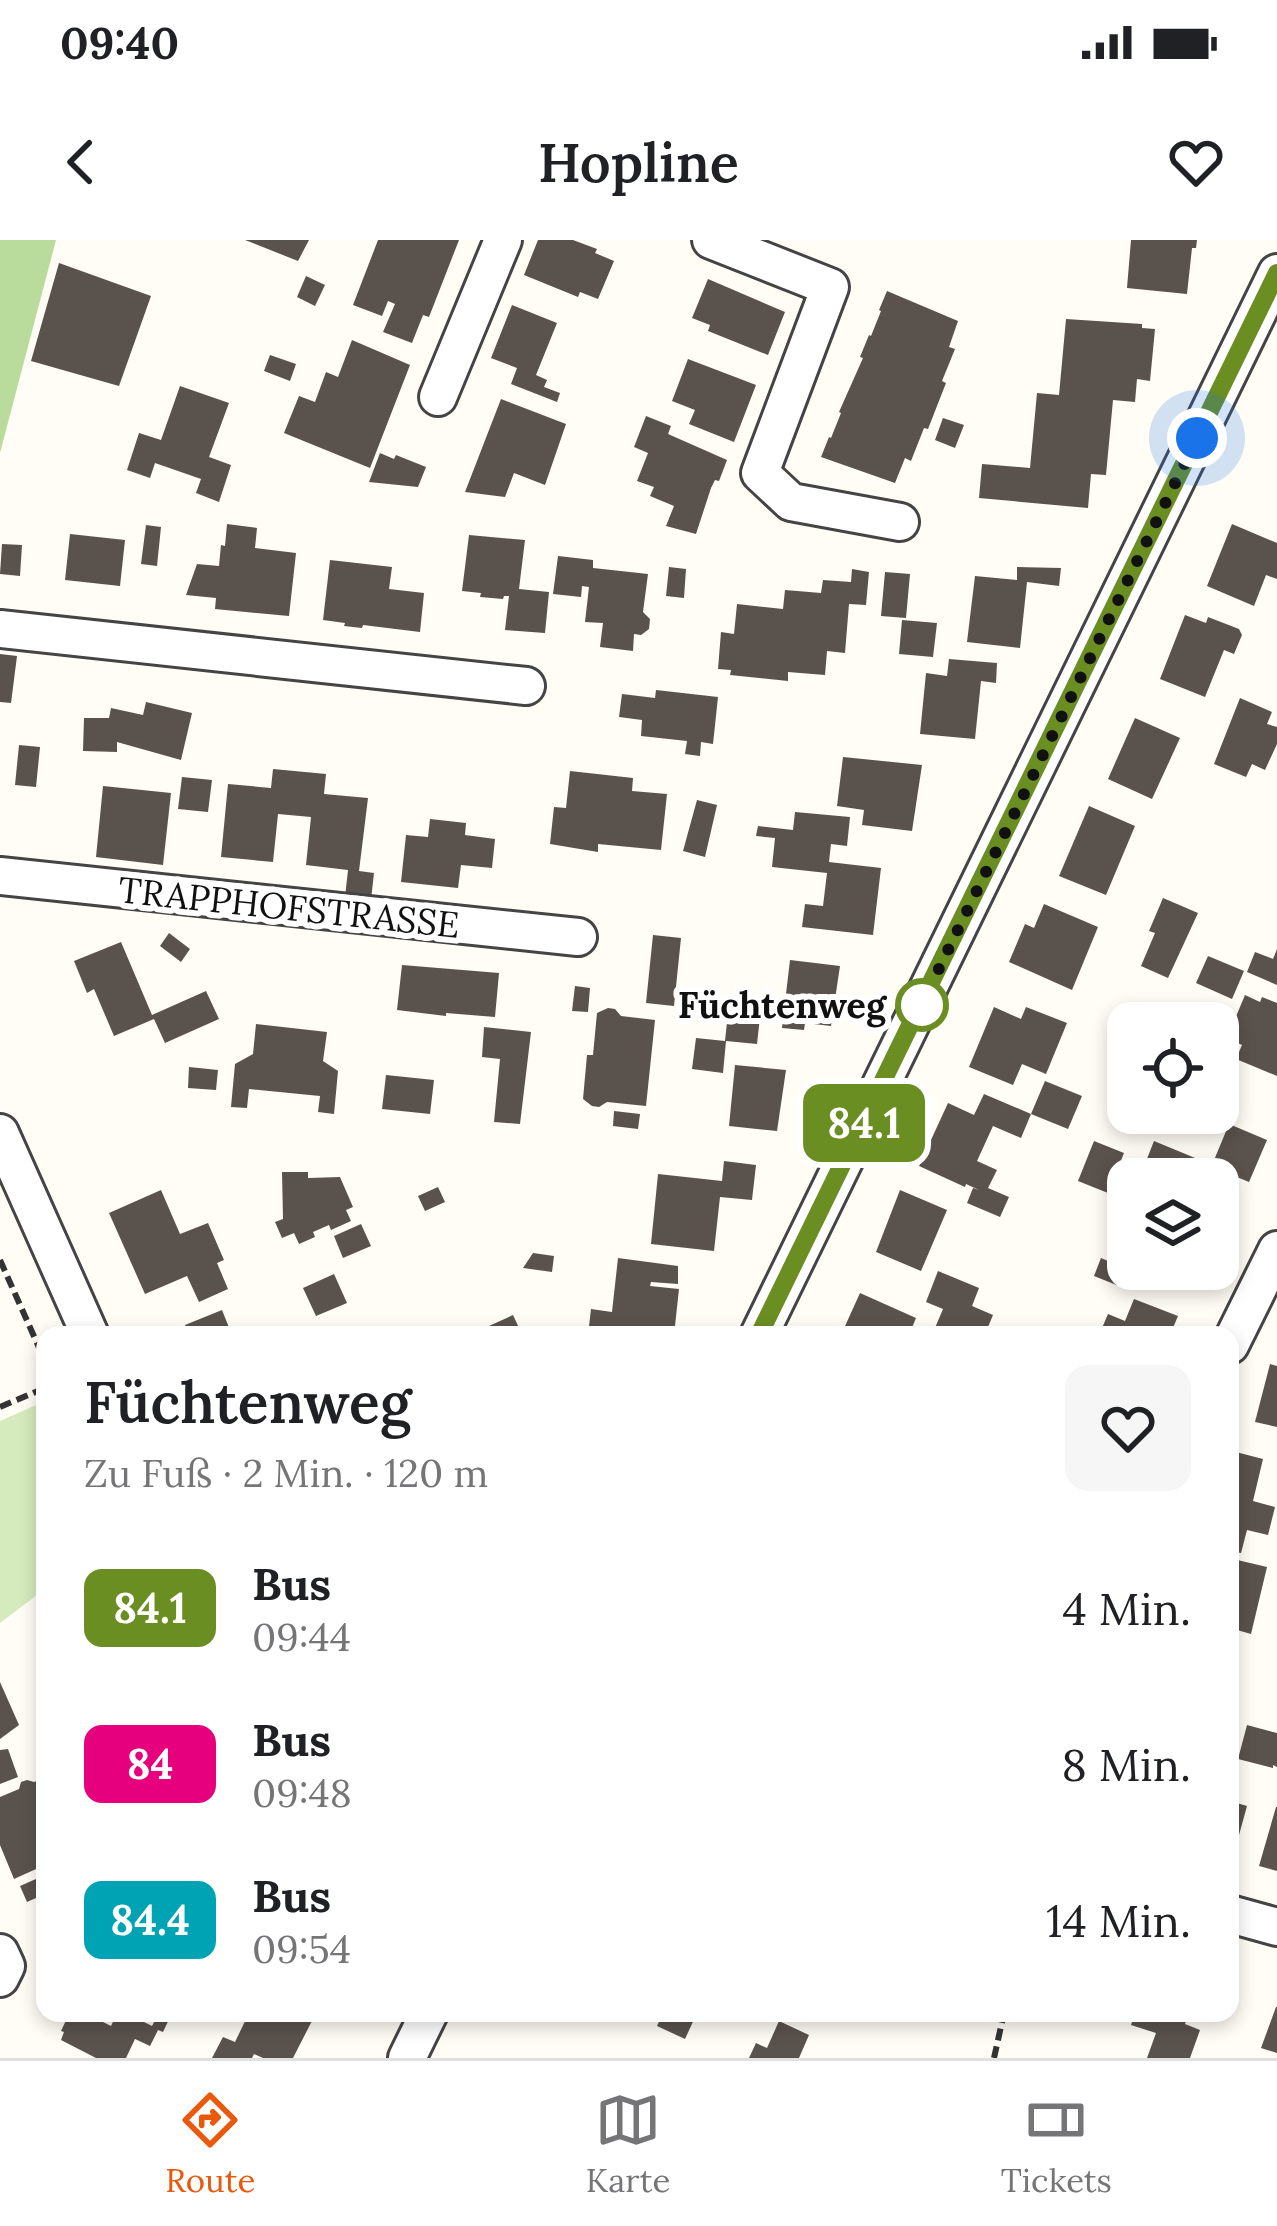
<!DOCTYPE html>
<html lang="de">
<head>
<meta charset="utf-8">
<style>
	:root { --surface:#fff; --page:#f6f6f6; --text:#202124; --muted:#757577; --line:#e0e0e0; --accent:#ea580c }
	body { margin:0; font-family:Lora,serif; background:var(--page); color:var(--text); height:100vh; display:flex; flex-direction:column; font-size:45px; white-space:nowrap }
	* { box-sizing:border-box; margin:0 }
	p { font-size:39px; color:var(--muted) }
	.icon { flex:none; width:66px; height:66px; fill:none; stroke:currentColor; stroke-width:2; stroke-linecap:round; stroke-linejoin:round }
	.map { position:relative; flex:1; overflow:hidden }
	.panel { position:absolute; left:36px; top:1086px; width:1203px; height:696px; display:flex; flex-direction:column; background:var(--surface); border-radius:24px; box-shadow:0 6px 18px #0003 }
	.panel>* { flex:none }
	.badge { padding:0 24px; border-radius:18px; font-size:42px; line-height:78px }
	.controls { position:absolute; left:1107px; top:762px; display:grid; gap:24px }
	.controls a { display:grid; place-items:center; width:132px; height:132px; border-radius:24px; background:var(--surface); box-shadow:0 6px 18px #0003; font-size:60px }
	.you { position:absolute; width:60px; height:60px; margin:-30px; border:9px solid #fff; border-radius:50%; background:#1a73e8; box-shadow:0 0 0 18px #1a73e833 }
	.map>.badge { position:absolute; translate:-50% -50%; box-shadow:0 0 0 6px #fff }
	.round { display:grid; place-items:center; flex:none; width:126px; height:126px; border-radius:24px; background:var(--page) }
	.headline { display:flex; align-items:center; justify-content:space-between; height:204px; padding:0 48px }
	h1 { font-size:57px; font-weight:600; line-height:90px }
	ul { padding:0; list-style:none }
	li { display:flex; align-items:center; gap:36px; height:156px; padding:0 48px }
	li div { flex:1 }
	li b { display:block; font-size:45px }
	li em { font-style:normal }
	li .badge { min-width:132px; font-weight:700; text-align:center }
	.status { display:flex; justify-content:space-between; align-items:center; height:84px; padding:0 60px; background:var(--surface); direction:ltr }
	.status svg { height:33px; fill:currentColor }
	header { display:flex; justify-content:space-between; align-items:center; height:156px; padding:0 48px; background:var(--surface); font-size:54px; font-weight:600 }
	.tabs { display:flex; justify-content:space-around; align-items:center; height:168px; border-top:3px solid var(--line); background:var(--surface); font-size:33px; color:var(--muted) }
	.tabs a { display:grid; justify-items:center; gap:6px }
	.tabs .current { color:var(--accent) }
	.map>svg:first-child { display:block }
	.green { fill:#d5ebbd }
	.forest { fill:#b9dc9c }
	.building { fill:#5a524d }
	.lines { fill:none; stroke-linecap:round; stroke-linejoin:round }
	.minor-casing { stroke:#444; stroke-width:42 }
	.path { stroke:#333; stroke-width:6; stroke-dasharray:12 6; stroke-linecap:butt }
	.minor { stroke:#fff; stroke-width:36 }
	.line-casing { stroke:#fff; stroke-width:27 }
	.line { stroke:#6b8e23; stroke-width:18 }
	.walk { stroke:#111; stroke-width:12; stroke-dasharray:0 21.6 }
	.stop-dot { fill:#fff; stroke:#6b8e23; stroke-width:6 }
	.labels { text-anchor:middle; stroke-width:12; stroke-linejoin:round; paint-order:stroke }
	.street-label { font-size:36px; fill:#111; stroke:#fff }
	.stop-label { font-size:36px; font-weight:bold; fill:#111; stroke:#fff; text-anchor:end }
</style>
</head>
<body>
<div class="status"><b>09:40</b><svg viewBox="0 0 49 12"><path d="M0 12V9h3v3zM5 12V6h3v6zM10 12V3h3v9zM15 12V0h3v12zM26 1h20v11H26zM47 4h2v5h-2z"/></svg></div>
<header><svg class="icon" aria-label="back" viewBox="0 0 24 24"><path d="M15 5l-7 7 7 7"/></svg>Hopline<svg class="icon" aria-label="heart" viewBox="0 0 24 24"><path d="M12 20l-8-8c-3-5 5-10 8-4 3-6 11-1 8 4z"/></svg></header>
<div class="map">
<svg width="1277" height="1818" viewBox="0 0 1277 1818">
	<rect width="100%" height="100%" fill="#fffdf5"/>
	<path class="green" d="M45,1161V1349L0,1383V1181Z"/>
	<path class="forest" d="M0,0H56L0,213Z"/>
	<g class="building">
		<path d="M245,0H309L298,21Z"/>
		<path d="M378,0H459L429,77L423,75L412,103L383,92L395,64L388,61L382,76L353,65Z"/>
		<path d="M538,0H573L597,9L595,13L614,21L598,59L580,52L578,57L524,35Z"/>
		<path d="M1131,0H1197L1196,8H1192L1187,54L1127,48Z"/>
		<path d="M59,23L151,56L119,146L31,121Z"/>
		<path d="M306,36L325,45L315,66L297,57Z"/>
		<path d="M708,39L785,72L768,115L708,91L710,85L692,78Z"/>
		<path d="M887,51L958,81L949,107L955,109L942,141L946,143L928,189L924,188L911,221L905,218L895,243L821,217L829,197L831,198L841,173L839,172L863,118L860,117L869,95L871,96L881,71L879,70Z"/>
		<path d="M512,65L557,83L536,135L547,140L544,147L560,153L557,162L511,144L517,128L491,118Z"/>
		<path d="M1066,79L1142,84V88L1155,89L1150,141L1137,139L1135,162L1113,160L1106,235L1091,234L1088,268L979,258L982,224L1030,228L1037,153L1059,155Z"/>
		<path d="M352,100L410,125L370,228L284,193L299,156L315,162L326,132L338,137Z"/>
		<path d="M270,115L296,124L290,141L264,131Z"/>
		<path d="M688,119L756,145L734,202L689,184L695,170L672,161Z"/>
		<path d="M180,146L229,163L209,217L231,225L219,262L196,253L201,239L155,223L150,238L127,230L139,193L161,200Z"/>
		<path d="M501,159L566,184L545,245L514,233L505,257L465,252Z"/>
		<path d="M646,176L671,186L668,194L727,220L719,241L715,240L711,248L696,294L666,286L674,266L650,256L654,247L637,241L648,213L634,207Z"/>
		<path d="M943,178L964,185L955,208L935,200Z"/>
		<path d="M380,213L394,219L396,215L426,227L418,247L369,242Z"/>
		<path d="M227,284L257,288L255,308L296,313L289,376L215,369L216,358L186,355L197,324L219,326L221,305L225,306Z"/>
		<path d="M1232,284L1277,303V339L1266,335L1254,366L1207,346Z"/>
		<path d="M146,285L161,287L157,326L141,324Z"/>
		<path d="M70,294L125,300L120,346L65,340Z"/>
		<path d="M469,295L525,300L519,349L549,352L545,393L505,390L509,356H504L503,359L480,357L481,353L462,351Z"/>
		<path d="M2,304L22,305L20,336L0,334Z"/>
		<path d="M558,316L593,320V328L648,334L643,372L650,379L649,389L641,395L634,394L633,411L600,407L603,383L585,382L589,347L582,346L581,357L553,354Z"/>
		<path d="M330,320L392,327L389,349L424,353L420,392L363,385L362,388L344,386L345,383L323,380Z"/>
		<path d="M669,327L686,329L684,358L666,356Z"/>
		<path d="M1017,327L1061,328L1059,346L1027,342L1020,408L967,402L975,336L1017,340Z"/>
		<path d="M852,329L869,332L866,365L849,364L845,413L827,411L825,435L788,432V441L730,435L731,430L718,429L721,392L734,394L737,364L783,369L785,350L821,353L823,340L851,342Z"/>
		<path d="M885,332L910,334L906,378L881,376Z"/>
		<path d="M1185,375L1206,383L1208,377L1239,389L1242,395L1234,414L1224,410L1205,457L1160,439Z"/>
		<path d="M902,380L937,383L933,417L899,414Z"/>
		<path d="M0,414L17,416L11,463L0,462Z"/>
		<path d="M949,419L997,423L996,443L981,441L975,499L920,494L926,433L947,436Z"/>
		<path d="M656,450L718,457L713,504L701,502L700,516L685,514L687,501L641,496L642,480L619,477L622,454L655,458Z"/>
		<path d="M1240,458L1272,472L1267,484L1277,487V504L1265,530L1252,524L1246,537L1214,524Z"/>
		<path d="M146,462L192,473L181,520L117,502V512L83,511L84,478H109L111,468L143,475Z"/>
		<path d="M1135,478L1180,498L1152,559L1108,539Z"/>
		<path d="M19,505L40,507L36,547L15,545Z"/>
		<path d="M843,517L922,525L912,591L862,585L864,570L837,566Z"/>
		<path d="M273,529L326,534L324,554L368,558L359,631L374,633L371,660L345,657L348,630L306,625L311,577L278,574L273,622L221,617L228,544L271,548Z"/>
		<path d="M570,531L633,538L632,551L667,554L661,610L598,604V612L550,604L554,567L566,568Z"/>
		<path d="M182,537L212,540L208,572L178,569Z"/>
		<path d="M103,546L171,553L163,625L96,617Z"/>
		<path d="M697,560L717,565L705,617L683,611Z"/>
		<path d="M1089,566L1135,586L1106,655L1059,636Z"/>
		<path d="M795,572L850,577L847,606L831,604L829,622L881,628L873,695L802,687L805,664L823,666L827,633L772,627L775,598L756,596L758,586L793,590Z"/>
		<path d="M430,579L466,583L465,595L495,599L492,628L461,625L458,648L401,642L406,595L428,597Z"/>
		<path d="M1163,658L1198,673L1168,738L1141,726L1155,693L1149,691Z"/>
		<path d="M1044,664L1098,687L1072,750L1009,722L1025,684L1034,688Z"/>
		<path d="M169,693L190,709L181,722L160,706Z"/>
		<path d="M653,695L681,698L674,766L646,763Z"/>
		<path d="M121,702L152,775L206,751L219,779L165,803L154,779L114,796L94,749L87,753L74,721Z"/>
		<path d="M1277,709V745L1247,732L1255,712L1273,719Z"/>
		<path d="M1208,716L1244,731L1232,759L1196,743Z"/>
		<path d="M790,720L840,726L831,786L805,783L804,790L782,788Z"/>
		<path d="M402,725L499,733L495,777L446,773V776L397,770Z"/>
		<path d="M575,746L590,748L588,772L572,771Z"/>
		<path d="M1245,755L1260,762L1262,757L1277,763V836L1236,819L1242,805L1227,798Z"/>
		<path d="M729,764L761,768L757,804L726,801L723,833L692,829L696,798L725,801Z"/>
		<path d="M994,767L1021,779L1026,767L1067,783L1046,834L1022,824L1013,845L969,827Z"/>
		<path d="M608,768L615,769L621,776L655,780L646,866L607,862L599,867L592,866L583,859L587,815H593L597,773Z"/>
		<path d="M256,784L327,792L323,821L338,831L334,874L318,872L320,856L249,849L247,868L231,867L235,824L253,814Z"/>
		<path d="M484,787L531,792L520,884L494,882L500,819L482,817Z"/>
		<path d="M735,825L786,830L777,891L729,886Z"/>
		<path d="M189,827L218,830L216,850L188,848Z"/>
		<path d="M386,835L434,840L430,874L382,869Z"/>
		<path d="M1045,841L1082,856L1068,889L1031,874Z"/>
		<path d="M984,854L1031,874L1021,898L993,886L977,921L997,930L988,948L1009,957L1000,977L967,963L973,948L979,950L966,944L965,947L919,926L948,863L974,875Z"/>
		<path d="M614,871L640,874L638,889L613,886Z"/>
		<path d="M1229,884L1267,900L1249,942L1227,933L1218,955V939H1139L1154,901L1212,925Z"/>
		<path d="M1094,901L1124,913L1108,953L1078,941Z"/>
		<path d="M724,921L756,925L752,960L720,957L714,1011L651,1004L658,934L722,941Z"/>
		<path d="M282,932H308V938L340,937L353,967L346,970L351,981L331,990L329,985L313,992L315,997L299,1004L294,993L282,998L275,982L283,979Z"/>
		<path d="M438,947L445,962L425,971L418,956Z"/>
		<path d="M161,950L180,994L208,983L224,1020L217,1023L228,1049L199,1062L187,1036L145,1054L109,973Z"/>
		<path d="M900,950L947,970L921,1031L876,1012Z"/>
		<path d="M361,984L371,1006L343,1018L334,996Z"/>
		<path d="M533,1013L554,1016L552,1032L523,1028Z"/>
		<path d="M618,1018L678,1026V1044L651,1042L650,1046L679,1049L674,1095H588L591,1069L612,1072Z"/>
		<path d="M1101,1018L1131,1031L1124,1048L1094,1036Z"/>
		<path d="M938,1031L979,1048L972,1066L993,1075L988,1087L1000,1091L998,1095H932L943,1069L926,1062Z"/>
		<path d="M334,1034L347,1063L316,1076L303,1048Z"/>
		<path d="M860,1053L916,1078L909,1095H841Z"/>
		<path d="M1134,1059L1178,1076L1170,1095H1099L1108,1074L1125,1081Z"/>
		<path d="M222,1070L232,1095H190L185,1085Z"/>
		<path d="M513,1075L520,1090L509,1095H493L489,1086Z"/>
		<path d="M1270,1124L1277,1126V1187L1255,1182Z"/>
		<path d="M1232,1211L1263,1219L1253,1261L1275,1267L1268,1295L1247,1290L1241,1313L1235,1312L1233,1319L1267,1327L1251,1394L1230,1388V1220Z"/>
		<path d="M0,1442L19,1485L0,1499Z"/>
		<path d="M1247,1485L1277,1493V1527L1273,1525V1528L1238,1519Z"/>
		<path d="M8,1509L18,1537L0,1544V1510Z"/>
		<path d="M42,1539L45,1546V1625L14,1639L0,1605V1557L19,1549L21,1542L27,1540L34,1542Z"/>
		<path d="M1230,1561L1247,1566L1231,1624H1230Z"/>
		<path d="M1276,1567H1277V1631L1259,1626Z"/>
		<path d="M45,1635V1654L27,1662L20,1646Z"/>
		<path d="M1276,1767H1277V1813L1261,1808Z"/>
		<path d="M74,1773H85L111,1786L117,1773H126L152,1786L159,1773H172L163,1792L158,1790L150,1806L135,1799L126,1818H96L61,1800L64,1792L61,1791L69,1774L73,1776Z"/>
		<path d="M249,1773H316L293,1818H263L254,1814L252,1818H212L223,1797L235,1802Z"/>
		<path d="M663,1773H697L685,1799L657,1786Z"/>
		<path d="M1135,1773H1188L1185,1784L1200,1790L1190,1818H1147L1156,1793L1131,1785Z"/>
		<path d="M779,1781L809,1795L799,1818H749L756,1803L767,1808Z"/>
	</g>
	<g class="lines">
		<g class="minor-casing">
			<g id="minor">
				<path d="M711,0L830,47L760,233L791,262L900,282"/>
				<path d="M438,157L503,0"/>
				<path d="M0,389L526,446"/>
				<path d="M0,636L578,697"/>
				<path d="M0,893L90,1095"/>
				<path d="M759,1095L1277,33"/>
				<path d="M1230,1105L1277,1010"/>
				<path d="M1230,1674L1277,1687"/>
				<path d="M0,1713L6,1726L0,1738"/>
				<path d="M407,1818L429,1773"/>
			</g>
		</g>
		<g class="path">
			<path d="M0,1020L45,1121"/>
			<path d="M0,1167L45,1148"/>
			<path d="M994,1818L1004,1773"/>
		</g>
		<use href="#minor" class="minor"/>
	</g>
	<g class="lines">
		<g class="line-casing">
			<path id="line" d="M759,1095L1277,33"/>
		</g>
		<use href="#line" class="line"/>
		<path class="walk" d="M922,765L916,776L1197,198"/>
	</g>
	<circle class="stop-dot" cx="922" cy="765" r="24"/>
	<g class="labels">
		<g class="street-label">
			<text transform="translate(289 667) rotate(6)" y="13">TRAPPHOFSTRASSE</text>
		</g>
		<g class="stop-label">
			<text x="886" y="778">Füchtenweg</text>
		</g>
	</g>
</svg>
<div class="controls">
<a><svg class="icon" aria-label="locate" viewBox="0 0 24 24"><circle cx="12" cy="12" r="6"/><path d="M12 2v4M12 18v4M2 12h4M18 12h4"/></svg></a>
<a><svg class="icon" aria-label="layers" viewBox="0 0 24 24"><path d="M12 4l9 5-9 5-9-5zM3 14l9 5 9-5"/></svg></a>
</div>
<div class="you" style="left:1197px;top:198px"></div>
<b class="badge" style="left:864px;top:883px;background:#6b8e23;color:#fff">84.1</b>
<section class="panel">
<div class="headline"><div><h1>Füchtenweg</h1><p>Zu Fuß · 2 Min. · 120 m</p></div><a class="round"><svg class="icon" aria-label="heart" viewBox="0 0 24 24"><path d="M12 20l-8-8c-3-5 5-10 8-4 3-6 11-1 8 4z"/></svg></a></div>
<ul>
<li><span class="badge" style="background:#6b8e23;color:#fff">84.1</span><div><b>Bus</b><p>09:44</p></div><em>4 Min.</em></li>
<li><span class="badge" style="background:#e6007e;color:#fff">84</span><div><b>Bus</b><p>09:48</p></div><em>8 Min.</em></li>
<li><span class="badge" style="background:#00a3b4;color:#fff">84.4</span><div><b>Bus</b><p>09:54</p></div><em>14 Min.</em></li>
</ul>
</section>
</div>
<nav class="tabs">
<a class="current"><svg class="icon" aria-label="directions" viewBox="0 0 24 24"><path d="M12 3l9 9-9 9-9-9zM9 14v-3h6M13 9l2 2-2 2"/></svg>Route</a>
<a><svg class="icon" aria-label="map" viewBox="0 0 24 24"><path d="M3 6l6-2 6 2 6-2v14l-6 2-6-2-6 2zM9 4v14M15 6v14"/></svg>Karte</a>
<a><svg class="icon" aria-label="tickets" viewBox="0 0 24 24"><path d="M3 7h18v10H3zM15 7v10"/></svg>Tickets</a>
</nav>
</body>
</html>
